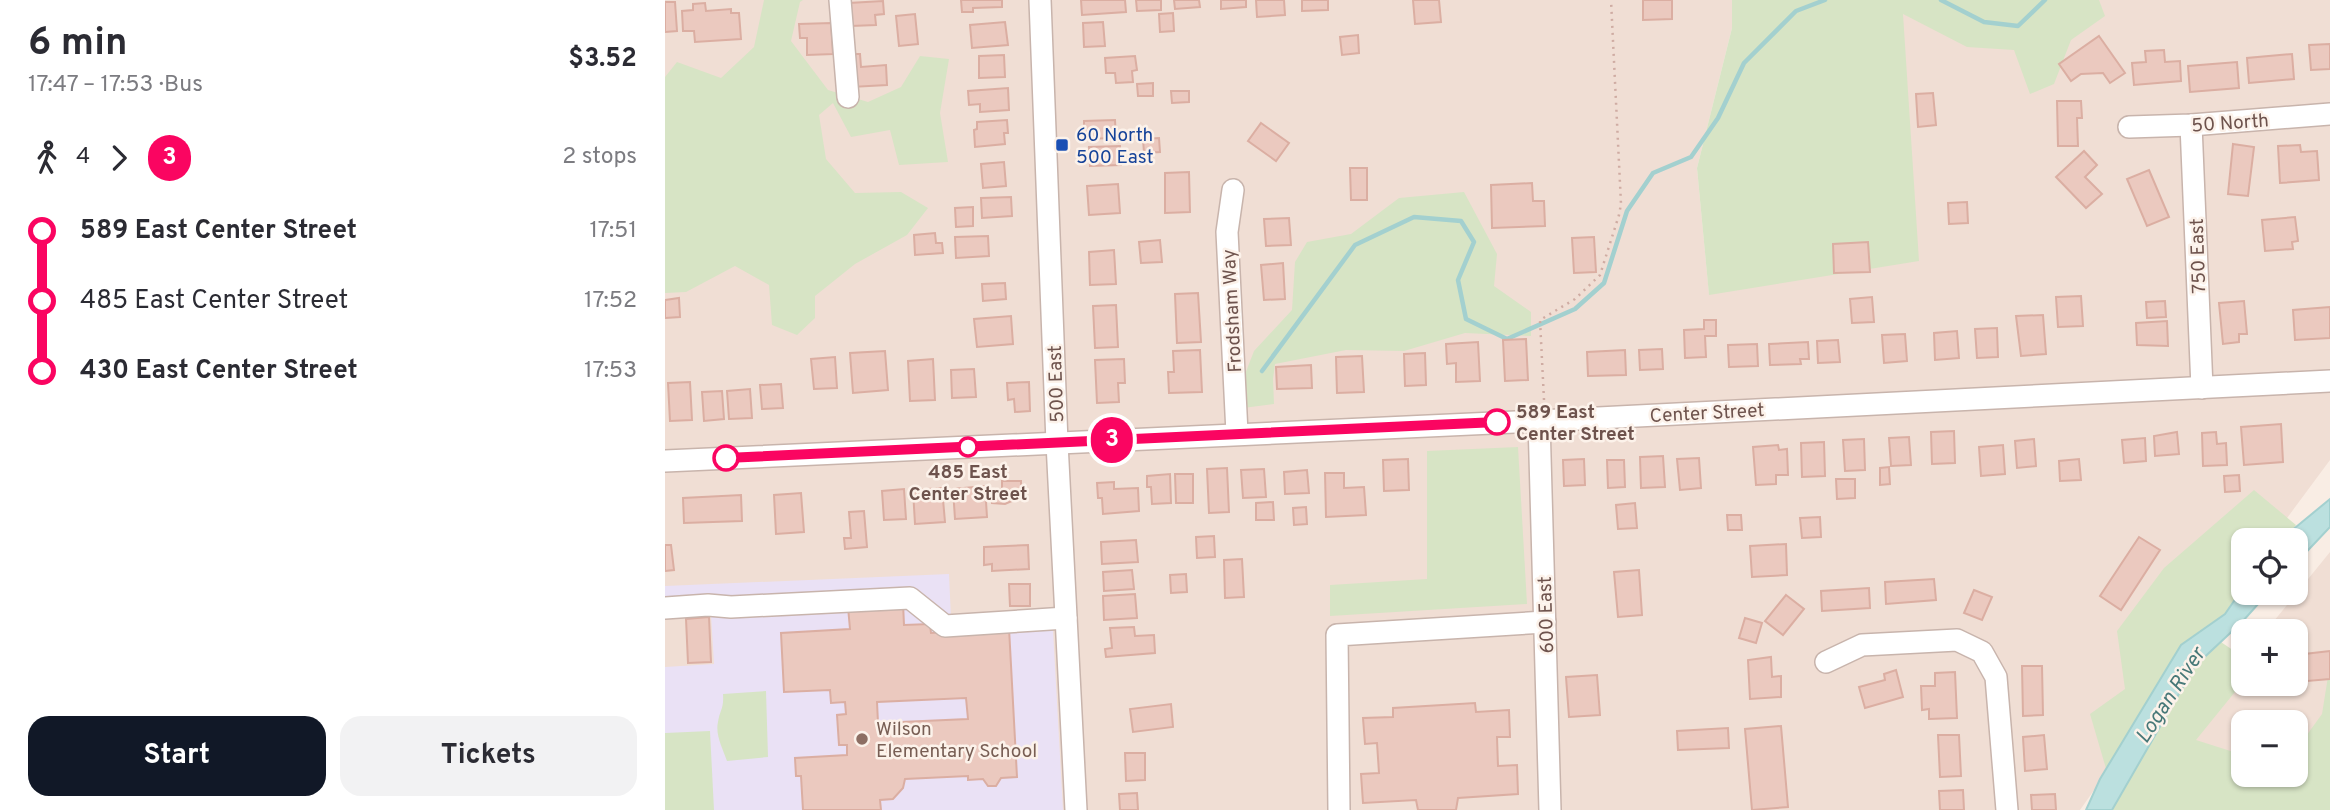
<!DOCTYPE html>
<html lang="en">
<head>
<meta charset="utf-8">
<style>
	:root { --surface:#fff; --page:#f2f2f3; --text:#2b2b33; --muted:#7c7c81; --accent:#111827 }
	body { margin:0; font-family:Overpass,sans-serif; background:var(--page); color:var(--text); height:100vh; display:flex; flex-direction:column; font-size:26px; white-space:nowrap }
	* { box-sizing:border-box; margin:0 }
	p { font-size:23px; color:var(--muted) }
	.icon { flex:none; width:38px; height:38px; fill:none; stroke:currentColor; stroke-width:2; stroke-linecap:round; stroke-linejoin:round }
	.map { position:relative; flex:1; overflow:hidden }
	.sheet { display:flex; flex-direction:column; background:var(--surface); width:665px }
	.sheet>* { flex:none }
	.badge { padding:0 14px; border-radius:23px; font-size:24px; line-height:46px }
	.controls { position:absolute; left:1566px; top:528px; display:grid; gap:14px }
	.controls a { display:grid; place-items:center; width:77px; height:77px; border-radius:14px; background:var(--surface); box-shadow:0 2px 5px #0004; font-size:35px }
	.map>.badge { position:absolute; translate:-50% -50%; box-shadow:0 0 0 4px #fff }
	.legs { display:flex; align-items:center; gap:10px; height:77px; padding:0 28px; font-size:23px }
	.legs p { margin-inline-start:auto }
	.overview { display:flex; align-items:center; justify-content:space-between; height:119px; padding:0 28px }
	h1 { font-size:38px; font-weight:700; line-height:52px }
	.action { display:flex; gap:14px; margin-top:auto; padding:14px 28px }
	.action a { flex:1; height:80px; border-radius:21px; background:var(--accent); color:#fff; font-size:28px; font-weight:700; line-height:80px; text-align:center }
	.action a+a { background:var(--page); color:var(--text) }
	ul { padding:0 28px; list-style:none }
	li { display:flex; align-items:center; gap:24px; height:70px; font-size:26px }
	li i { display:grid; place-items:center; width:10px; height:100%; margin:0 9px; background:currentColor }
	li i::after { content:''; width:18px; height:18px; margin:-9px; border:5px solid; border-radius:50%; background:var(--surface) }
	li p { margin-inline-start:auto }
	li:first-child i { background:linear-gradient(#0000 50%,currentColor 0) }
	li:last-child i { background:linear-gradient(currentColor 50%,#0000 0) }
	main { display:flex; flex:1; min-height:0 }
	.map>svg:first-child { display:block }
	.residential { fill:#f0ded4 }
	.education { fill:#eae1f5 }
	.green { fill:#d7e4c5 }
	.water { fill:#bbe0df; stroke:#a3d0cf; stroke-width:2 }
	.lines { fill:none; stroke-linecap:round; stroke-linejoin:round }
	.stream { stroke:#a3d0cf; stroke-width:4.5 }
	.building { fill:#ebc9bf; stroke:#dbaea2; stroke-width:2; fill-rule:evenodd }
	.minor-casing { stroke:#c8b4ac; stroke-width:24 }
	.path { stroke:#cfaca3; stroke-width:2.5; stroke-dasharray:2 5; stroke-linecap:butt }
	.minor { stroke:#fff; stroke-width:21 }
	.line-1-casing { stroke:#fff; stroke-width:16 }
	.line-1 { stroke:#fa0561; stroke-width:10 }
	.transit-dot { fill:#1a4fb4; stroke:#fcf2ea; stroke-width:2.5 }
	.stop-1-dot { fill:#fff; stroke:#fa0561; stroke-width:3.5 }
	.education-dot { fill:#8d6e63; stroke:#fcf2ea; stroke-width:2.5 }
	.labels { text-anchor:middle; stroke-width:5; stroke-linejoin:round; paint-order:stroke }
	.street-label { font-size:19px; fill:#6e534d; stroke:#fcf2ea }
	.transit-label { font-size:19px; fill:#164399; stroke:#fcf2ea; text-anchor:start }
	.stop-label { font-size:19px; font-weight:bold; fill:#6e534d; stroke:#fcf2ea; text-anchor:start }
	.education-label { font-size:19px; fill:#785e54; stroke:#fcf2ea; text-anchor:start }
	.water-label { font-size:21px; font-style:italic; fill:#477878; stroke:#fcf2ea }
</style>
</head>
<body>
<main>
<section class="sheet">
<div class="overview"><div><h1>6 min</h1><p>17:47 – 17:53 · Bus</p></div><b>$3.52</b></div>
<div class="legs"><svg class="icon" aria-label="walk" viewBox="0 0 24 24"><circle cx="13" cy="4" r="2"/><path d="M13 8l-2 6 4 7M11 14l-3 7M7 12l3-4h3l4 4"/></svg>4<svg class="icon" aria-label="forward" viewBox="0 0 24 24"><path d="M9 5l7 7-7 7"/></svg><b class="badge" style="background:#fa0561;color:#fff">3</b><p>2 stops</p></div>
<ul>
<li><i style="color:#fa0561"></i><b>589 East Center Street</b><p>17:51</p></li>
<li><i style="color:#fa0561"></i><span>485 East Center Street</span><p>17:52</p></li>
<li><i style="color:#fa0561"></i><b>430 East Center Street</b><p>17:53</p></li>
</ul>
<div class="action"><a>Start</a><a>Tickets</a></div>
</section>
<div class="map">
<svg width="1665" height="810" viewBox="0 0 1665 810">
	<rect width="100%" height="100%" fill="#f9ede4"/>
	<g class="residential">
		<path d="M0,0H1067V28L1032,168L1044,294L1237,0H1665V460L1605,541H1578V579L1415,810H0Z"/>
		<path d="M1665,552V805L1631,775V723H1578V765L1506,746L1578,657V684H1631V632H1600Z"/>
	</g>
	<path class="education" d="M284,574L286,618L387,612L398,810H0V667L49,664L46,615L0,618V586Z"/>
	<g class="green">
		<path d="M99,0H138L135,2L126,41L163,90L203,102L236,87L255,56L284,59L275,113L283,162L234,165L225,130L186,137L168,103L154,115L161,159L190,193L236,192L263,208L242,235L190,264L150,296V318L132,335L107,325L104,285L70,266L21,292L0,293V77L12,62L56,78L89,47Z"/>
		<path d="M1067,0H1434L1440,16L1406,40L1389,84L1365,94L1349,50L1302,47L1238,14L1254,261L1044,295L1032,168L1067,28Z"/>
		<path d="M799,192L832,254L829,286L866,312V336L800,333L739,351L681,350L610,364L608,379L609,404L578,408L577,382L589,351L627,310L630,262L642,242L686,234L734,198Z"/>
		<path d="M853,447L862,604L665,616V585L762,579V451Z"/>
		<path d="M1589,490L1631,525L1619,541H1578V593L1550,638L1578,657V682L1531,740L1578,755V775H1631V750L1657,714L1665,664V810H1434L1447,789L1425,714L1460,689L1452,631L1499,568Z"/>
		<path d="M101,691L103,757L62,761C58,749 50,735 53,722C55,709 59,709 58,694Z"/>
		<path d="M45,731L49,810H0V733Z"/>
	</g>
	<g class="water">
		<path d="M1665,499V527L1631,563V541H1614Z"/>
		<path d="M1578,588V593H1603L1577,622L1530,666L1447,810H1421L1435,779L1516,645L1560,614Z"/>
	</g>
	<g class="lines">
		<g class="stream">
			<path d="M1276,0L1319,22L1353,26L1380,0"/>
			<path d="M597,371L690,245L749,217L796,221L809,242L793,280L801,319L842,339L910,309L939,283L962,211L988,173L1026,157L1053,118L1079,63L1131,11L1160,0"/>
		</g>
	</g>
	<g class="building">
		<path d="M296,0H337V7L308,8V12H297Z"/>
		<path d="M416,0H460L461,12L417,15Z"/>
		<path d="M471,0H496V10L472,11Z"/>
		<path d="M509,0H534L535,7L510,9Z"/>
		<path d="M556,0H581V7L556,9Z"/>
		<path d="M591,0H619L620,15L592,17Z"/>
		<path d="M637,0H663V10L637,11Z"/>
		<path d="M748,0H774L776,22L750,24Z"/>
		<path d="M978,0H1007V19L978,20Z"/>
		<path d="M218,1L219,14L210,15L211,25L186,26L184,3Z"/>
		<path d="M0,2H10L12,31L0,32Z"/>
		<path d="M40,3L41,11L66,9V13H74L76,39L30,42L29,31H18L17,11L28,10V4Z"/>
		<path d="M508,13L509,31L495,32L494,14Z"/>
		<path d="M250,14L253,44L234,46L231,16Z"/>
		<path d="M340,22L343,45L307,48L305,25Z"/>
		<path d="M438,22L440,46L419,47L418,23Z"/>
		<path d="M166,23L168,54L142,55V38H135L134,24Z"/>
		<path d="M693,35L694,53L677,55L675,37Z"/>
		<path d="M1434,36L1460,73L1445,83L1438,73L1416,74L1406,81L1394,64Z"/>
		<path d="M1665,44V69L1646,70L1644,45Z"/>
		<path d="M1499,50L1500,62L1515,61L1516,81L1469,85L1467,63L1481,62L1480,51Z"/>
		<path d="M184,54H195L196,67L221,65L222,85L186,87Z"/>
		<path d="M1627,54L1629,79L1584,83L1582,58Z"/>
		<path d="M339,55L340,77L314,78V56Z"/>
		<path d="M470,56L472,70L467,71L468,82L451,83L450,73H441L440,58Z"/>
		<path d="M1572,62L1574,88L1525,92L1523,66Z"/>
		<path d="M488,83V96H473L472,84Z"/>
		<path d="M343,88L344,110L315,112V104L304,105L303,91Z"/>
		<path d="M506,91H524V102L507,103Z"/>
		<path d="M1268,93L1271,125L1253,127L1251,94Z"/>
		<path d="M1392,101H1416L1417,118H1412L1413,146H1393Z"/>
		<path d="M342,120L343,133H339L340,144L310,147L309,130L312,129V122Z"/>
		<path d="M450,120L451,138L419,139V121Z"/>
		<path d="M596,123L624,143L611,161L583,141Z"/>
		<path d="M494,138L495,152L479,153L478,139Z"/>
		<path d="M1568,144L1589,147L1583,196L1563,194Z"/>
		<path d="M1635,145L1636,152L1652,151L1654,180L1615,183L1613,146Z"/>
		<path d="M455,146L456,165L425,166L424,147Z"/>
		<path d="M1419,151L1432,165L1420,177L1437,194L1421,208L1391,177Z"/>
		<path d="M339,162L341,186L318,188L316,164Z"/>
		<path d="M685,168H702V200H686Z"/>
		<path d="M1484,170L1504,217L1482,226L1462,179Z"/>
		<path d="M524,172L525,212L500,213V173Z"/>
		<path d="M867,183L868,201H879L880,226L827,228L826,185Z"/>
		<path d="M453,184L455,213L424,215L422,186Z"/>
		<path d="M346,197L347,216L317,218L316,198Z"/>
		<path d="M1302,202L1303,223L1284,224L1283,203Z"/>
		<path d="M308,207V226L291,227L290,208Z"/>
		<path d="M1630,217L1633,241L1627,242L1628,249L1600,251L1597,220Z"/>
		<path d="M624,218L626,245L601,246L599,219Z"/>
		<path d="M270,233L271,243H277L278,253L250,255L249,235Z"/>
		<path d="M323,236L324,256L291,258L290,237Z"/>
		<path d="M929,237L931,272L909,273L907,238Z"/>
		<path d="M495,240L497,262L476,263L474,242Z"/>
		<path d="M1203,242L1205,272L1169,273L1168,244Z"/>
		<path d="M449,250L451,284L425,285L424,252Z"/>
		<path d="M618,263L620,299L599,300L596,265Z"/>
		<path d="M340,283L341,299L318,301L317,284Z"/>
		<path d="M533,293L536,342L512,343L510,294Z"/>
		<path d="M1416,296L1418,326L1393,327L1391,297Z"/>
		<path d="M1207,297L1209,322L1187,323L1185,299Z"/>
		<path d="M14,298L15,317L0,318V300Z"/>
		<path d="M1500,301L1501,317L1482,318L1481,302Z"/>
		<path d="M1579,301L1582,334H1574V342L1558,344L1554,303Z"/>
		<path d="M451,305L453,347L430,348L428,306Z"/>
		<path d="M1665,307V338L1630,340L1628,310Z"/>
		<path d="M1378,315L1381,354L1356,356L1351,316Z"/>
		<path d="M346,316L348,344L312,347L309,319Z"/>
		<path d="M1039,320H1051V336H1040L1041,357L1020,358L1019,330L1039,329Z"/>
		<path d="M1502,321L1503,346L1472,345L1471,323Z"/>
		<path d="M1332,328L1333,357L1312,358L1310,329Z"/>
		<path d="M1292,331L1294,358L1270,360L1269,333Z"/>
		<path d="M1240,334L1242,361L1219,363L1217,335Z"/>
		<path d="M861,339L863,380L840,381L838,340Z"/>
		<path d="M1173,340L1175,362L1153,363L1152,341Z"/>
		<path d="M813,342L815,381L791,382V363L782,364L781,344Z"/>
		<path d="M1143,342L1144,359H1135L1136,364L1105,365L1104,344Z"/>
		<path d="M1092,344L1093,366L1064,367L1063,345Z"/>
		<path d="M997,349L998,369L975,370L974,350Z"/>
		<path d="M535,350L537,392L504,393L503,372H509L508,351Z"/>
		<path d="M960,350L961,375L923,376L922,352Z"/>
		<path d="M220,351L223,390L188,393L185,353Z"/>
		<path d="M760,353L761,385L740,386L739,354Z"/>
		<path d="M697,356L699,392L672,393L671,357Z"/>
		<path d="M170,357L172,388L149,389L146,359Z"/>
		<path d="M268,359L270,400L245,401L243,361Z"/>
		<path d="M459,359L460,383H453L454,402L432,403L430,360Z"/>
		<path d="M646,365L647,388L612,389L611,367Z"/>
		<path d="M309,369L311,397L287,398L286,370Z"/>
		<path d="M25,382L27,420L5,421L3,383Z"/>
		<path d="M364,382L365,411L350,412L349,399L343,400L342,383Z"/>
		<path d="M116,384L118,408L97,409L95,385Z"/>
		<path d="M85,389L87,418L64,419L62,391Z"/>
		<path d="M57,391L59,419L39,421L37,392Z"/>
		<path d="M1616,424L1618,462L1579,465L1576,427Z"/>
		<path d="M1289,431L1290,463L1267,464L1266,432Z"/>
		<path d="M1512,432L1514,454L1490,456L1489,436Z"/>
		<path d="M1551,432L1552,444L1561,443L1562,465L1538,466L1537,433Z"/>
		<path d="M1244,437L1246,465L1226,466L1224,438Z"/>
		<path d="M1480,438L1481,461L1459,463L1457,440Z"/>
		<path d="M1199,439L1200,470L1180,471L1178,440Z"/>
		<path d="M1369,439L1371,466L1352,468L1350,441Z"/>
		<path d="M1159,442L1160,476L1137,477L1136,443Z"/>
		<path d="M1113,445L1114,450L1122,449L1123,475H1111V484L1091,485L1088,447Z"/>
		<path d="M1338,445L1340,474L1316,476L1314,447Z"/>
		<path d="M998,456L1000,487L976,488L975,457Z"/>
		<path d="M1034,458L1036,488L1015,490L1012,459Z"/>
		<path d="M743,459L744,490L719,491L718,460Z"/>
		<path d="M919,459L920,485L899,486L898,460Z"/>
		<path d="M1414,459L1416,480L1395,481L1394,461Z"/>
		<path d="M942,460H959L960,487L943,488Z"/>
		<path d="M1224,467L1225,484L1215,485V468Z"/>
		<path d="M562,468L564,512L544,513L542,469Z"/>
		<path d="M599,469L601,497L578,498L576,470Z"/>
		<path d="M642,470L644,493L620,494L619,472Z"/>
		<path d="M660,473H679V488L699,487L701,515L661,517Z"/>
		<path d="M505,474L506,503L487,504L486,487H482V476Z"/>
		<path d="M510,474H528V503H511Z"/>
		<path d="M1574,475L1575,491L1560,492L1559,476Z"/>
		<path d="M1171,479H1190V498L1172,499Z"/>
		<path d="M337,481H356V497L340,504L327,503L326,489H337Z"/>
		<path d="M449,482V489L473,488L474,511L438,514L437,498H433L432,483Z"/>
		<path d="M320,486L322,517L290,519L288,489Z"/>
		<path d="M277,488L280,522L250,524L248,490Z"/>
		<path d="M239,489L241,519L219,520L217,491Z"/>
		<path d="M136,493L139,532L111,534L109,495Z"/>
		<path d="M76,495L77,521L19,523L18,498Z"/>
		<path d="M608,502L609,520H591V503Z"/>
		<path d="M970,503L972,528L953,529L951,505Z"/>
		<path d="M641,507L642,524L629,525L628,508Z"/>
		<path d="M199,511L202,547L180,549L179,538H186L184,512Z"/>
		<path d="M1062,515H1076L1077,530H1063Z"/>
		<path d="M1155,517L1156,537L1137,538L1135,518Z"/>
		<path d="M549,536L550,557L532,558L531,537Z"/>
		<path d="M1474,537L1495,550L1456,610L1435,596Z"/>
		<path d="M471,540L473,562L437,564L436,542Z"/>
		<path d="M1121,544L1122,575L1087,577L1085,546Z"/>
		<path d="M0,545H6L9,570L0,571Z"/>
		<path d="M363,545L364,569L327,571V564L319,565V547Z"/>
		<path d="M577,559L579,597L560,598L559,560Z"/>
		<path d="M467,570L469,589L439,591L438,572Z"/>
		<path d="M974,570L977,615L953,617L949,572Z"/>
		<path d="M521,574L522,592L506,593L505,575Z"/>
		<path d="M1269,579L1271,600L1221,604L1220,582Z"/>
		<path d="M344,584H365V606H345Z"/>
		<path d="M1204,588L1205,608L1157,611L1156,591Z"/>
		<path d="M1309,590L1327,597L1317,620L1299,613Z"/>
		<path d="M470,594L472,618L439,620L438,596Z"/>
		<path d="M1121,595L1139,609L1118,635L1100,621Z"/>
		<path d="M238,603L239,625L265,624L266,633L344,628L352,777L336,778L331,786H323L318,779L303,780V776L240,779L238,788L228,799L215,800L216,810H138L136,776H131L130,758L182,755V745H174L172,715L181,714L180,702L166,703L165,690L119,692L116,633L185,629L183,607ZM301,698L303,719L213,723L212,702Z"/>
		<path d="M44,617L46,662L23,663L21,619Z"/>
		<path d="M1080,618L1097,623L1091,643L1074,638Z"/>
		<path d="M469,627L470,636L489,635L490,653L441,657L440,649L447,648L445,628Z"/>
		<path d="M1665,651V679L1631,682V655Z"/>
		<path d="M1106,657L1107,677L1116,676V697L1085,699L1083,660Z"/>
		<path d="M1357,666H1377L1378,715L1358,716Z"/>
		<path d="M1231,670L1238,697L1200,708L1194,687L1220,680L1219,674Z"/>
		<path d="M1290,672L1292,718L1264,719V709L1257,710L1256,686H1270V673Z"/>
		<path d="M932,675L935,715L904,717L901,677Z"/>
		<path d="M810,703L811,712L844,710L845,737H832L833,766L852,765L853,794L793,798L791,810H753L751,800L698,803L696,774L714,773L712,743L700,744L698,718L728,717V708Z"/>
		<path d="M506,704L508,727L468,732L465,709Z"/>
		<path d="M1116,726L1123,807L1087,810L1080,729Z"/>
		<path d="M1063,728L1064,748L1013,750L1012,731Z"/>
		<path d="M1273,735H1294L1296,776L1275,777Z"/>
		<path d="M1379,735L1382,769L1360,771L1358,737Z"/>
		<path d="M460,753H480V780L461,781Z"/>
		<path d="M1298,790L1299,810H1275L1274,791Z"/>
		<path d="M472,793L473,810H455L454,794Z"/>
		<path d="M1390,794L1391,810H1367L1366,795Z"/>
	</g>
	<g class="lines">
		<g class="minor-casing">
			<g id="minor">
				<path d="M175,0L183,97"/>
				<path d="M375,0L392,443L411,810"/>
				<path d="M1526,125L1537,388"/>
				<path d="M1464,127L1526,125L1665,114"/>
				<path d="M568,190L562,232L572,433"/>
				<path d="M874,421L885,810"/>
				<path d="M0,461L874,421L1665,381"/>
				<path d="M0,608L43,605L66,607L245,598L280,626L401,618"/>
				<path d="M1161,662L1197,645L1292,640L1317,652L1331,677L1342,810"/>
				<path d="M674,810L672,635L880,622"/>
			</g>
		</g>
		<path class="path" d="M879,400L875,320L910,299L935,275L954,215L956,204L946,0"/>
		<use href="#minor" class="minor"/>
	</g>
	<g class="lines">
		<g class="line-1-casing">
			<path id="line-1" d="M61,458L832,422"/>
		</g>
		<use href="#line-1" class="line-1"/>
	</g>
	<rect class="transit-dot" x="390" y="138" width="14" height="14" rx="3.5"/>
	<g class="stop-1-dot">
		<circle cx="832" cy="422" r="12"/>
		<circle cx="303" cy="447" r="9"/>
		<circle cx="61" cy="458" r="12"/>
	</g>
	<circle class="education-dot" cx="197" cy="739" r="7"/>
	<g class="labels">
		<g class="street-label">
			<text transform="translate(1565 122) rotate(-4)" y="7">50 North</text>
			<text transform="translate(1532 256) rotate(-92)" y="7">750 East</text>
			<text transform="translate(566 311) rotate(-93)" y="7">Frodsham Way</text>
			<text transform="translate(390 384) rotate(-92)" y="7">500 East</text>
			<text transform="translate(1042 412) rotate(-3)" y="7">Center Street</text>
			<text transform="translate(880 615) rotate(-92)" y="7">600 East</text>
		</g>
		<g class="transit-label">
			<text x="411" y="141">60 North<tspan x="411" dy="22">500 East</tspan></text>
		</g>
		<g class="stop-label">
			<text x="851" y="418">589 East<tspan x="851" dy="22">Center Street</tspan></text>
			<text x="303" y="478" text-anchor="middle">485 East<tspan x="303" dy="22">Center Street</tspan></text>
		</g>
		<g class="education-label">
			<text x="211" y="735">Wilson<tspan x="211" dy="22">Elementary School</tspan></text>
		</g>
		<g class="water-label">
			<text transform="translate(1505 695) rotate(-57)" y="7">Logan River</text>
		</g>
	</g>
</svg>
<div class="controls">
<a><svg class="icon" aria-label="locate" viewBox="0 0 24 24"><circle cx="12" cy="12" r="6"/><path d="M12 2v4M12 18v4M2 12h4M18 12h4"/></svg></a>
<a>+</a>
<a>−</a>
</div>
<b class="badge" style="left:447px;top:440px;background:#fa0561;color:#fff">3</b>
</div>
</main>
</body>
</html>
